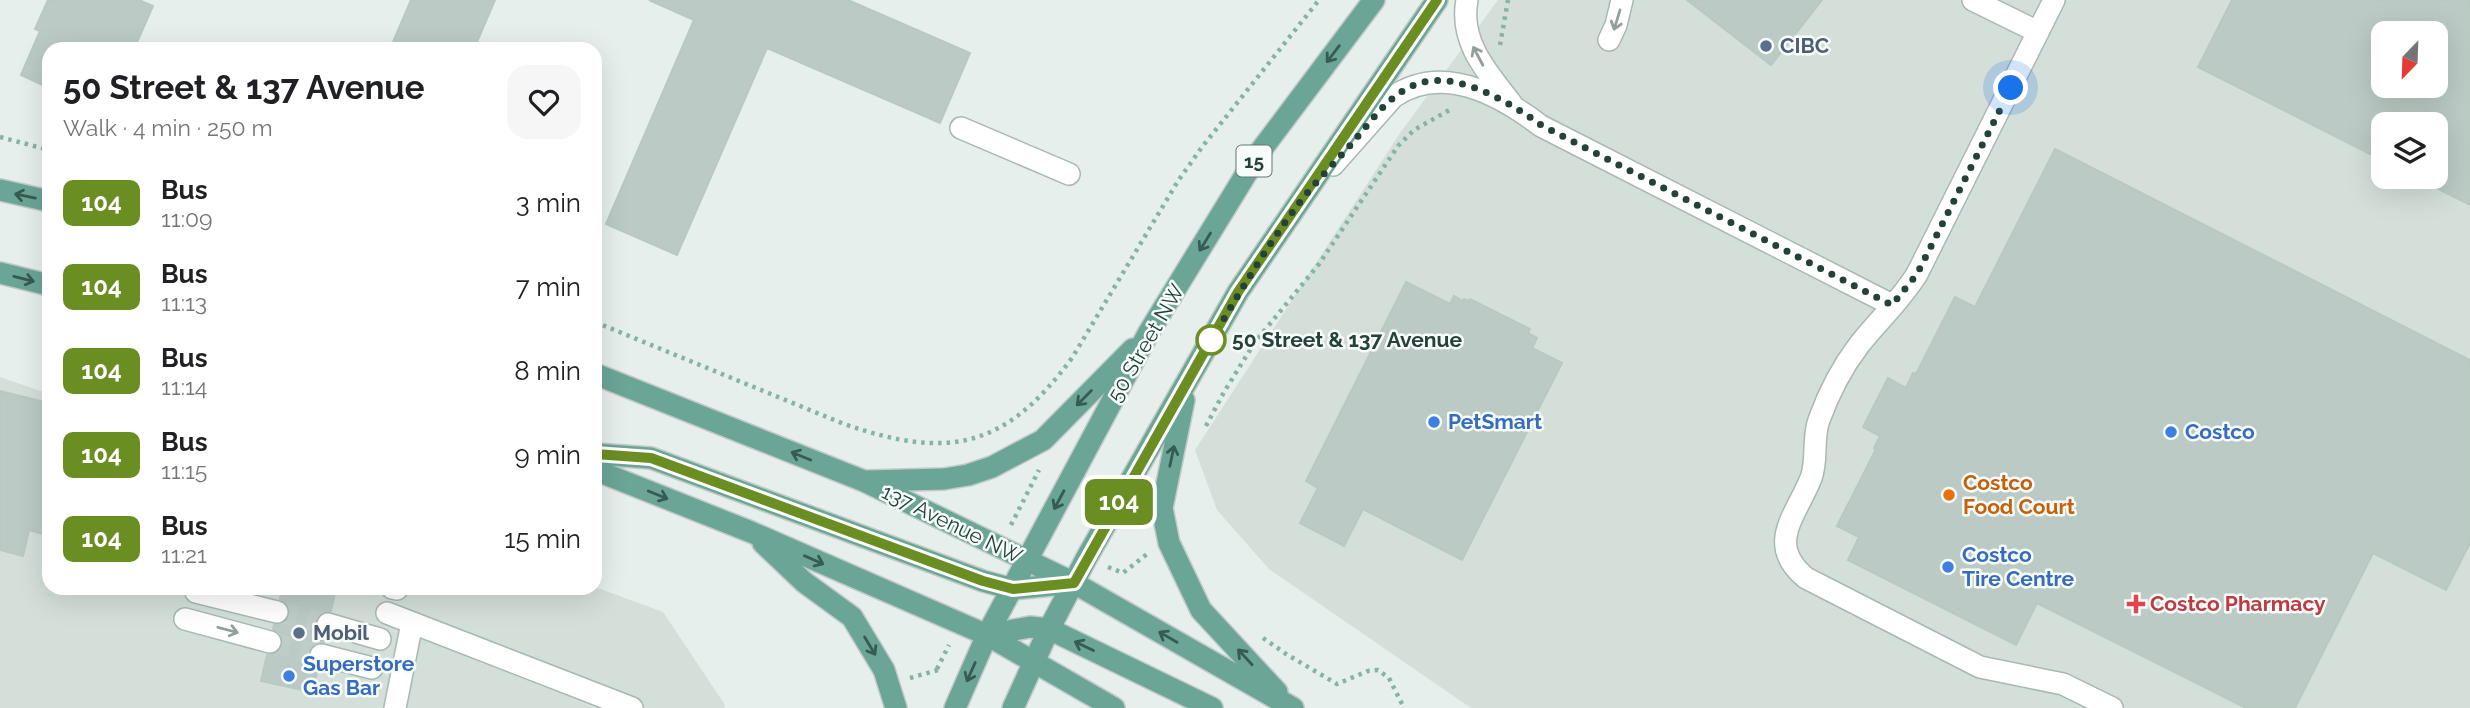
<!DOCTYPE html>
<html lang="en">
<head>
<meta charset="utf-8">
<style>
	:root { --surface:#fff; --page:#f6f6f6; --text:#202124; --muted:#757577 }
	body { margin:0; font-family:Raleway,sans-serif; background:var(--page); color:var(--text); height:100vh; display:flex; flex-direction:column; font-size:26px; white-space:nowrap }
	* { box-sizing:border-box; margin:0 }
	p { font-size:23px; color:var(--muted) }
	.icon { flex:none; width:38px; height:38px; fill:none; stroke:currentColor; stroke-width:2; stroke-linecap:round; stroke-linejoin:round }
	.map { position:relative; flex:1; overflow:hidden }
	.side { position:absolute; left:42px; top:42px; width:560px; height:553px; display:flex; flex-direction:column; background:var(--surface); border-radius:21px; box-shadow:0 7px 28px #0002 }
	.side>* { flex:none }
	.badge { padding:0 14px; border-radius:10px; font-size:24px; line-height:46px }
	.needle { width:46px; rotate:203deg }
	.controls { position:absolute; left:2371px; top:21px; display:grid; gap:14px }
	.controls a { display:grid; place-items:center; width:77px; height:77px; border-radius:14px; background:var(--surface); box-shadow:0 7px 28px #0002; font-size:35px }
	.you { position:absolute; width:35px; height:35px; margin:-18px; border:5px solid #fff; border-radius:50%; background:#1a73e8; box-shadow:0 0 0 10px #1a73e833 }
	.map>.badge { position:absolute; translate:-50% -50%; box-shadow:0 0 0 4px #fff }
	.round { display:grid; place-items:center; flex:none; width:74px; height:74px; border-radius:21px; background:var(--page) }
	.overview { display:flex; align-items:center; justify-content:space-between; height:119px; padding:0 21px }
	h1 { font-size:33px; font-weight:700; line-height:52px }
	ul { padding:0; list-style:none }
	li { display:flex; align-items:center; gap:21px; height:84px; padding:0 21px }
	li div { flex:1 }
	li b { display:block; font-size:26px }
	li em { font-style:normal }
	li .badge { min-width:77px; font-weight:700; text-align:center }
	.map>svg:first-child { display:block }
	.built { fill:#d4dfda; fill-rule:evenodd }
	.building { fill:#bbcac4; stroke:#b8c9c2; stroke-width:2; fill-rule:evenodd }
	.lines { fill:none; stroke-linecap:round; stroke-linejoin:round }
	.minor-tunnel { stroke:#bfccc8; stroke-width:21; stroke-dasharray:21 10; stroke-linecap:butt }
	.minor-casing { stroke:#a8b8b2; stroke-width:24 }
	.major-casing { stroke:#c2cac8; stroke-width:24 }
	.path { stroke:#86b3a5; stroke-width:4.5; stroke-dasharray:3.5 5; stroke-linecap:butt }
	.minor { stroke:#fff; stroke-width:21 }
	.major { stroke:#6aa596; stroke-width:21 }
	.oneway { stroke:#92a09c }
	.oneway2 { stroke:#365b51 }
	.line-casing { stroke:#fff; stroke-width:16 }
	.line { stroke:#6b8e23; stroke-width:10 }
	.walk { stroke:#24423a; stroke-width:7; stroke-dasharray:0 12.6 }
	.service-dot { fill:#5c6f8a; stroke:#f7fbf9; stroke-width:2.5 }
	.stop-dot { fill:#fff; stroke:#6b8e23; stroke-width:3.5 }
	.shop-dot { fill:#3f7fe0; stroke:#f7fbf9; stroke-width:2.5 }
	.food-dot { fill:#e8710a; stroke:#f7fbf9; stroke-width:2.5 }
	.health-dot { fill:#e0444e; stroke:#f7fbf9; stroke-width:2.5 }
	.labels { text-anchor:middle; stroke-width:5; stroke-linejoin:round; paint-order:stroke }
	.shield { fill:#f7fbf9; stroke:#637a73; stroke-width:2 }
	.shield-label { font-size:19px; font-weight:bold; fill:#24423a }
	.service-label { font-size:21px; font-weight:bold; fill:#4e5e75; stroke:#f7fbf9; text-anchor:start }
	.stop-label { font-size:21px; font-weight:bold; fill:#24423a; stroke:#f7fbf9; text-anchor:start }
	.street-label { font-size:21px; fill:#24423a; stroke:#f7fbf9 }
	.shop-label { font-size:21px; font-weight:bold; fill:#366cbe; stroke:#f7fbf9; text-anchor:start }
	.food-label { font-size:21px; font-weight:bold; fill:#c56008; stroke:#f7fbf9; text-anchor:start }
	.health-label { font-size:21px; font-weight:bold; fill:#be3a42; stroke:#f7fbf9; text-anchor:start }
</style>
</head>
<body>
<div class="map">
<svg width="2470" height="708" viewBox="0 0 2470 708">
	<rect width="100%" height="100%" fill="#e6efeb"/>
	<g class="built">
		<path d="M1498,0H2470V708H1471L1269,569L1217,510L1195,450L1400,133ZM2384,33H2436V86H2384ZM2384,124H2436V177H2384Z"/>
		<path d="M0,377L49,394V588L595,587L663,612L725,705L724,708H0Z"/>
	</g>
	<g class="building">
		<path d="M48,0H139L153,6L134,49H49V88L21,75L40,31L35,29Z"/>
		<path d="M411,0H495L474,49H390Z"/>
		<path d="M649,0H848L970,53L940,123L767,48L677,255L606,224L694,20Z"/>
		<path d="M1687,0H1822L1771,65Z"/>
		<path d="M2232,0H2470V205L2436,188V124H2384V161L2198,67ZM2384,33H2436V86H2384Z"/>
		<path d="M2055,149L2470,360V543L2446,590L2373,553L2295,708H2246L2037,603L2016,645L1848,560L1859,537L1837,526L1876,449L1874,448L1880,436L1863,427L1888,378L1906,388L1913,373L1916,374L1955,297L1975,307Z"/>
		<path d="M1406,282L1450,304L1454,296L1463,301L1464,299L1469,301L1470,299L1530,329L1528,333L1537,338L1532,348L1562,363L1462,560L1363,509L1344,546L1300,523L1318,488L1306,481Z"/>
		<path d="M0,391L49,403V536L29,530L23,556L0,550Z"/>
		<path d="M282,588H336L331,611L319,614L315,621L318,633L325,637L324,642L312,645L308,652L311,664L318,668L312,692L261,681L267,655L279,652L283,645L280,633L273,629L274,625L286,622L290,614L287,603L280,599Z"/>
	</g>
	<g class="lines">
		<g class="minor-tunnel">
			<path d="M277,612L328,624"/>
			<path d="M270,642L321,655"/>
		</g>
		<g class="minor-casing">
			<g id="minor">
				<path d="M1467,0C1459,42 1487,72 1511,103"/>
				<path d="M1973,0L2038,32"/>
				<path d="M2054,0L1917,274C1901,300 1878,321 1859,345C1843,366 1828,395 1819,420C1812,439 1818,460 1811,478C1796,516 1765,544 1806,578L1980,667L2063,684L2112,708"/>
				<path d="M1609,40L1616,25L1622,0"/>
				<path d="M961,128L1069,174"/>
				<path d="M1333,165L1393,97C1442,63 1499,94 1541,126L1892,305"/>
				<path d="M392,588L397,589"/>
				<path d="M196,592L277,612"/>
				<path d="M387,613L632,708"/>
				<path d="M185,619L270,642"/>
				<path d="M328,624L380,639"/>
				<path d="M321,655L372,668"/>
				<path d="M395,708L412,623"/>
			</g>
		</g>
		<g class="major-casing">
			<g id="major">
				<path d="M0,190L49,201"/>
				<path d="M0,273L49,285"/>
				<path d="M595,374L864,481L1074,583L1293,708"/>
				<path d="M1184,400L1162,508L1169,543L1201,610L1277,692"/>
				<path d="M595,454L651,458L983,581L1013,589L1073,583"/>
				<path d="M595,470L751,532L987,635L1114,708"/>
				<path d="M868,481L944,479L968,475L992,467L1043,440L1133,349"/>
				<path d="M763,543L804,582L852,617L884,670L896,708"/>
				<path d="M987,635L1030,627L1049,629L1212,708"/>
				<path d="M955,708L987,635L1149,332L1259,153L1374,0"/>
				<path d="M1013,708L1049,629L1087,557L1238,292L1437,0"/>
			</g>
		</g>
		<g class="path">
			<path d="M1500,45L1508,0"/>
			<path d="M0,137L49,150"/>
			<path d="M595,322L844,424C948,460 1005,449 1072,358L1178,181L1202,147L1319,0"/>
			<path d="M1206,426L1224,392L1255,342L1319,264L1398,146L1414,130L1453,108"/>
			<path d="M1011,525L1039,470"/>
			<path d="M1108,567L1123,573L1147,554"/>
			<path d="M1263,638L1286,654L1337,684L1368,671L1378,670L1389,678L1404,708"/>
			<path d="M937,669L949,645"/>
			<path d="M910,678L938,670"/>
		</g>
		<use href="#minor" class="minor"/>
		<use href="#major" class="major"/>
	</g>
	<defs><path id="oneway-shaft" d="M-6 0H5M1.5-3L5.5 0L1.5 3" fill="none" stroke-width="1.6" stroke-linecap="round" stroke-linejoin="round" transform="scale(1.75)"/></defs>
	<g class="oneway">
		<use href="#oneway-shaft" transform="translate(1617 20) rotate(107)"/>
		<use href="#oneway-shaft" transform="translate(1478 56) rotate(-118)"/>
		<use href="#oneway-shaft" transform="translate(228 630) rotate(15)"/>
	</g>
	<g class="oneway2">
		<use href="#oneway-shaft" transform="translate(1333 54) rotate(127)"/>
		<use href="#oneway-shaft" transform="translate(25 196) rotate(-168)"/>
		<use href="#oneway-shaft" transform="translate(1205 242) rotate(122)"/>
		<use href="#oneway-shaft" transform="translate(24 279) rotate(14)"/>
		<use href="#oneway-shaft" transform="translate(1084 398) rotate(135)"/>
		<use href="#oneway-shaft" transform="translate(801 456) rotate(-158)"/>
		<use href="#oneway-shaft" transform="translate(1172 456) rotate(-78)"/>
		<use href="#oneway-shaft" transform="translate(658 495) rotate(22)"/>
		<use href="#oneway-shaft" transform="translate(1059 500) rotate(118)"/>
		<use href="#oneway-shaft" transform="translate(814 560) rotate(24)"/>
		<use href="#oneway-shaft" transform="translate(1168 637) rotate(-150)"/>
		<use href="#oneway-shaft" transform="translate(870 646) rotate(59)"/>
		<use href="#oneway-shaft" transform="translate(1084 646) rotate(-154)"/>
		<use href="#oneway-shaft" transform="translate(1245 657) rotate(-133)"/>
		<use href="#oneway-shaft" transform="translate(971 672) rotate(114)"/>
	</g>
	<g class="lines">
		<g class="line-casing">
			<path id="line" d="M595,454L651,458L983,581L1013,589L1074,583L1238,292L1437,0"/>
		</g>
		<use href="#line" class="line"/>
		<path class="walk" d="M1211,340C1238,296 1263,252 1294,210C1311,186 1334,164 1353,142C1375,117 1394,86 1430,81C1465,76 1514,105 1541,125L1892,305L1917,274L2011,88"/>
	</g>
	<g class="service-dot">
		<circle cx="1766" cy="46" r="7"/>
		<circle cx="299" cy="633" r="7"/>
	</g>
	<circle class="stop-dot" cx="1211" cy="340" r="14"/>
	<g class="shop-dot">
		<circle cx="1434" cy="422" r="7"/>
		<circle cx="2171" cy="432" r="7"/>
		<circle cx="1948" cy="567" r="7"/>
		<circle cx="289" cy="676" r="7"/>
	</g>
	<circle class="food-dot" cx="1949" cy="495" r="7"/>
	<path class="health-dot" d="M2132.5 593.5h7v7h7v7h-7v7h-7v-7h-7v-7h7z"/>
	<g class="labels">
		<rect class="shield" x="1236.5" y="145.5" width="35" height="31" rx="5"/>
		<g class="shield-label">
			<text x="1254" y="168">15</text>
		</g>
		<g class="service-label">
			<text x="1780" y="53">CIBC</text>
			<text x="313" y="640">Mobil</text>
		</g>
		<g class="stop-label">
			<text x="1232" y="347">50 Street &amp; 137 Avenue</text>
		</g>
		<g class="street-label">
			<text transform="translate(1146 343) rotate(-60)" y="7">50 Street NW</text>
			<text transform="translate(952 524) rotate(26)" y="7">137 Avenue NW</text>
		</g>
		<g class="shop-label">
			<text x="1448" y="429">PetSmart</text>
			<text x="2185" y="439">Costco</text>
			<text x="1962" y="562">Costco<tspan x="1962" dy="24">Tire Centre</tspan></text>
			<text x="303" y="671">Superstore<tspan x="303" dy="24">Gas Bar</tspan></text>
		</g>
		<g class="food-label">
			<text x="1963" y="490">Costco<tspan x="1963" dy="24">Food Court</tspan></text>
		</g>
		<g class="health-label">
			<text x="2150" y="611">Costco Pharmacy</text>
		</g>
	</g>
</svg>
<div class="controls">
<a><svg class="needle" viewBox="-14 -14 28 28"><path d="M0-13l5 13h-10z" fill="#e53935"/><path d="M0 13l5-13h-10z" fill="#757577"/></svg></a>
<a><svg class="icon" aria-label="layers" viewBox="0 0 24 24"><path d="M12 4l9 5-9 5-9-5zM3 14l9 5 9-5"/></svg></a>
</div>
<div class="you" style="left:2011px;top:88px"></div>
<b class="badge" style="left:1119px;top:502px;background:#6b8e23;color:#fff">104</b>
<section class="side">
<div class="overview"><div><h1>50 Street &amp; 137 Avenue</h1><p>Walk · 4 min · 250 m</p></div><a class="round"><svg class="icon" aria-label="heart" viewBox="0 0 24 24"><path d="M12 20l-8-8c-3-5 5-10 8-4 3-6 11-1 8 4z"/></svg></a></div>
<ul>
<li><span class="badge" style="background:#6b8e23;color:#fff">104</span><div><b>Bus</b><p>11:09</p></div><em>3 min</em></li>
<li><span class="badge" style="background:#6b8e23;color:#fff">104</span><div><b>Bus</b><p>11:13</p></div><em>7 min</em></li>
<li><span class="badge" style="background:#6b8e23;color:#fff">104</span><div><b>Bus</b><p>11:14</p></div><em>8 min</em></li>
<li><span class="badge" style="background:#6b8e23;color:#fff">104</span><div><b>Bus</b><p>11:15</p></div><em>9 min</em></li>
<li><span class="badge" style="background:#6b8e23;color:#fff">104</span><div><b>Bus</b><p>11:21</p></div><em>15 min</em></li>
</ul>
</section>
</div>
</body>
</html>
